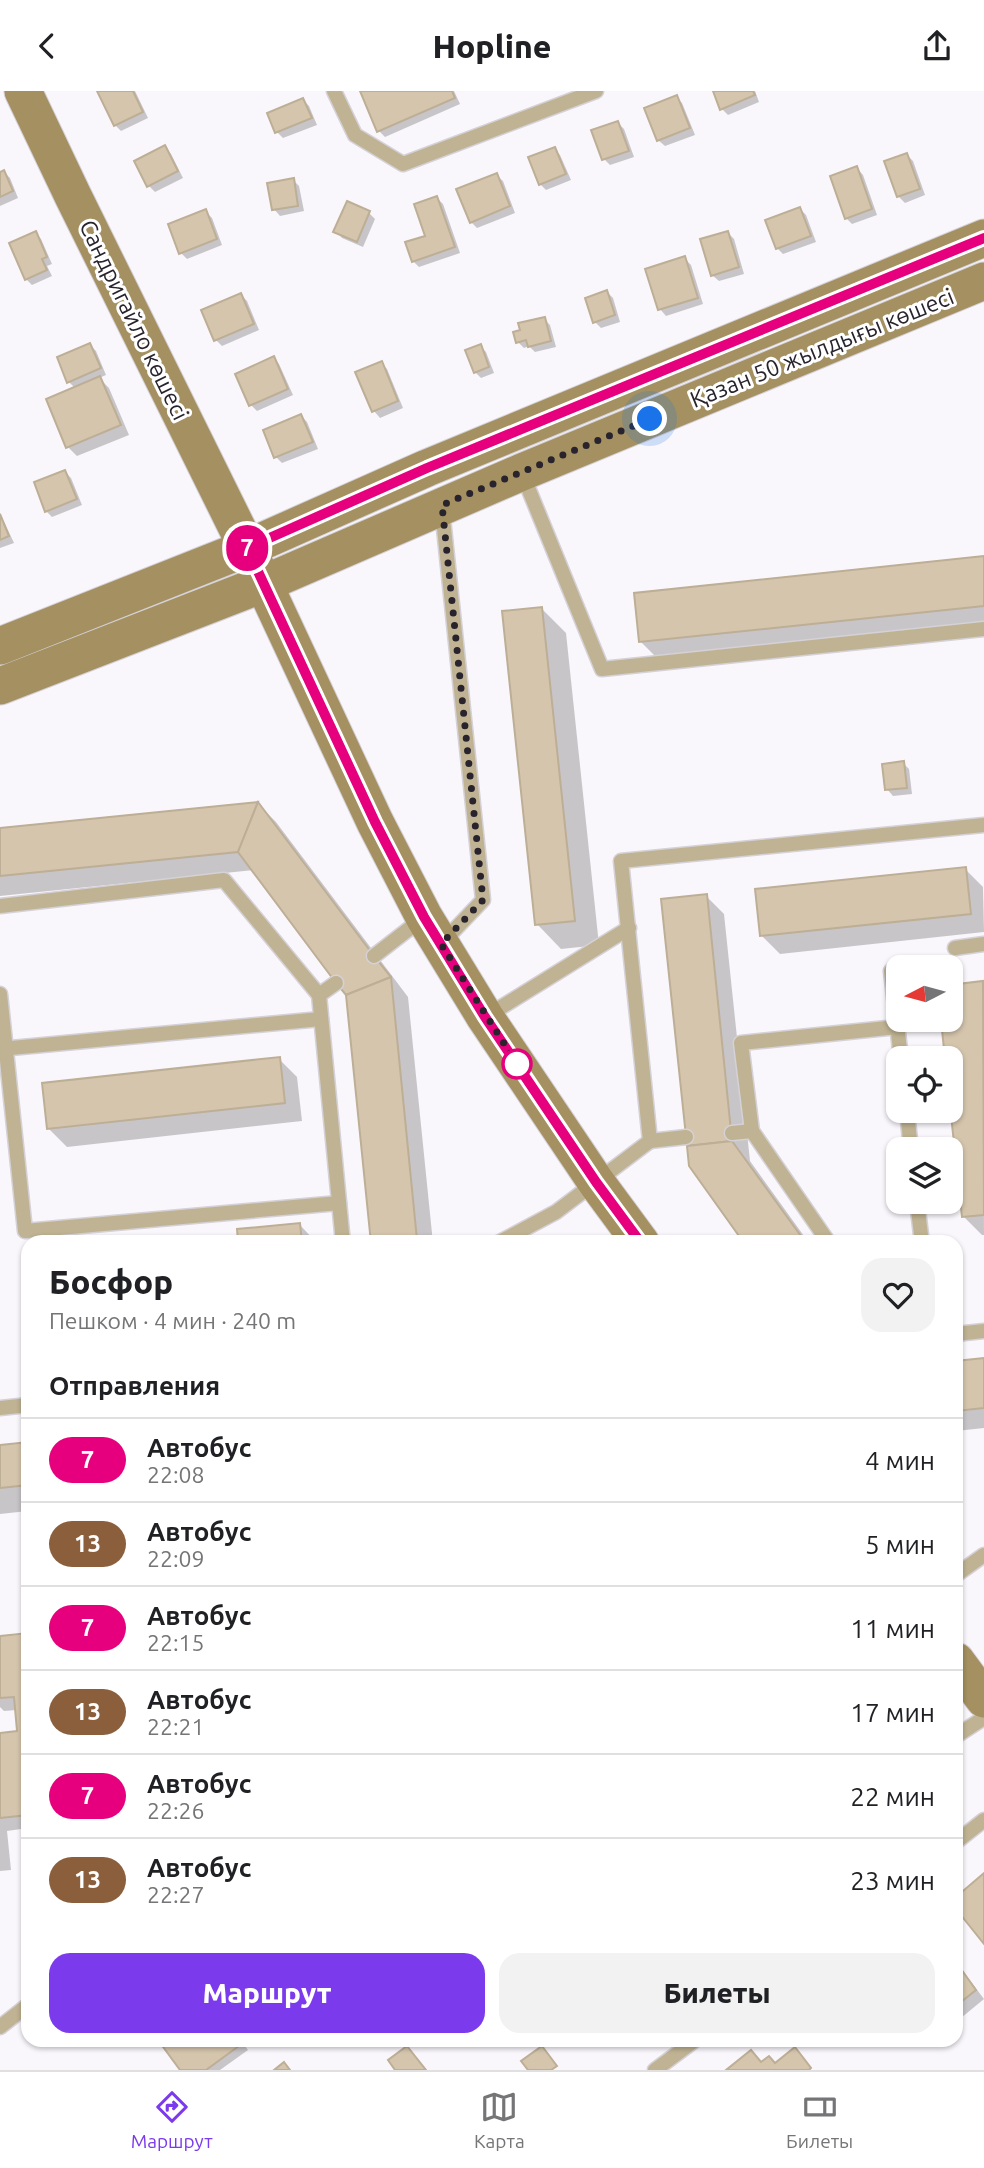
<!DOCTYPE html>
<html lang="ru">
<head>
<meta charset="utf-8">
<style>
	:root { --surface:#fff; --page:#f2f2f2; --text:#202124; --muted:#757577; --line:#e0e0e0; --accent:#7c3aed }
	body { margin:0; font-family:Ubuntu,sans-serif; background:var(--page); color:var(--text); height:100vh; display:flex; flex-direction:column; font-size:26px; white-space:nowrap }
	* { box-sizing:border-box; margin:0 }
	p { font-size:23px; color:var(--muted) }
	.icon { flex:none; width:38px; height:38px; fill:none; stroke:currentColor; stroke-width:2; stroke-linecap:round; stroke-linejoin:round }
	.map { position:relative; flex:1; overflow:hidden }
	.sheet { position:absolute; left:21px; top:1144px; width:942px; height:812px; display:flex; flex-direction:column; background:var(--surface); border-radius:21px; box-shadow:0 2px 5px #0004 }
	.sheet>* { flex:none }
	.badge { padding:0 14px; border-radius:23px; font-size:24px; line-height:46px }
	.needle { width:46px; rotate:264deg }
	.buttons { position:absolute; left:886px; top:864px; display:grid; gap:14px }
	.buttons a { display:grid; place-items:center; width:77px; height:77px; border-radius:14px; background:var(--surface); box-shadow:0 2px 5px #0004; font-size:35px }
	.you { position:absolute; width:35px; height:35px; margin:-18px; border:5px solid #fff; border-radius:50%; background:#1a73e8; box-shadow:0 0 0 10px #1a73e833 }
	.map>.badge { position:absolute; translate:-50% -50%; box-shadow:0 0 0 4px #fff }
	h2 { padding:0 28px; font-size:26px; line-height:63px }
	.round { display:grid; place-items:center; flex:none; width:74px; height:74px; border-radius:21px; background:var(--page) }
	.head { display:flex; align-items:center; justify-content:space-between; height:119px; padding:0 28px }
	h1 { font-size:33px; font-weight:800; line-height:52px }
	.cta { display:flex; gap:14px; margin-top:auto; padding:14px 28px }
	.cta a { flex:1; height:80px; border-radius:21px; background:var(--accent); color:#fff; font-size:28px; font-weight:800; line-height:80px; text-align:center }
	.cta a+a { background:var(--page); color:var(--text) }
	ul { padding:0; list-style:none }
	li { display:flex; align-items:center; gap:21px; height:84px; padding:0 28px; border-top:2px solid var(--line) }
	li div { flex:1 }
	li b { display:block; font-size:26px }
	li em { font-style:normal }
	li .badge { min-width:77px; font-weight:700; text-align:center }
	header { display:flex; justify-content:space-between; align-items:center; height:91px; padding:0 28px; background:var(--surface); font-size:32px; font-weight:800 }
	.dock { display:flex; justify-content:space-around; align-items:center; height:98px; border-top:2px solid var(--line); background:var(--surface); font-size:19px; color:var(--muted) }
	.dock a { display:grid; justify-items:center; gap:4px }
	.dock .current { color:var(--accent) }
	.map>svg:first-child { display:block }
	.shadow { fill:#0003 }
	.building { fill:#d5c5ad; stroke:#bdae96; stroke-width:2 }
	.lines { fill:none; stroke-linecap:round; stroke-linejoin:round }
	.lane-casing { stroke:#d4d1d7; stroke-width:17 }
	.secondary-casing { stroke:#d4d1d7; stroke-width:39 }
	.lane { stroke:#c0b393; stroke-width:14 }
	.secondary { stroke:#a49060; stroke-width:37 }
	.line-casing { stroke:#fff; stroke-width:16 }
	.line { stroke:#e6007e; stroke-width:10 }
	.walk { stroke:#28232c; stroke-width:7; stroke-dasharray:0 12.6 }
	.stop-dot { fill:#fff; stroke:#e6007e; stroke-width:3.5 }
	.labels { text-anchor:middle; stroke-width:6; stroke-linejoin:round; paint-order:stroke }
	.street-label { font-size:23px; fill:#28232c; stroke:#fff }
</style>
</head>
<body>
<header><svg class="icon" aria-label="back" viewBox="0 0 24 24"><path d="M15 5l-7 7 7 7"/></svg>Hopline<svg class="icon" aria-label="share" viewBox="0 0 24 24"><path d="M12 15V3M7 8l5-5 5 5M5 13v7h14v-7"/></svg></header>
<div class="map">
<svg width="984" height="1979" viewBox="0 0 984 1979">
	<rect width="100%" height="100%" fill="#faf7fc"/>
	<g class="shadow">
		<path d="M99,0H135L148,27L121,40L115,34Z"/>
		<path d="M361,0H454L460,13L385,46L379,40Z"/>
		<path d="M714,0H755L759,11L728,24L722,18Z"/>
		<path d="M676,6L682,12L695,44L665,55L658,49Z"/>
		<path d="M303,9L309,15L317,34L283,47L277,41L269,23Z"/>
		<path d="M618,32L624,38L634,66L610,74L604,68Z"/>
		<path d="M165,56L171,63L183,87L155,101L149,95Z"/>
		<path d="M554,58L560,64L571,89L546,99L540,93Z"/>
		<path d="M907,64L913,70L925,104L905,112L898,105Z"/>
		<path d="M857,77L863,84L877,124L852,133L846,127Z"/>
		<path d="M4,81L10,87L18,107L0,115V83Z"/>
		<path d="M496,84L503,90L515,122L477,137L471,131Z"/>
		<path d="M293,89L299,95L304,120L280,125L274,118Z"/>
		<path d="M437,107L443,113L460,162L419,176L413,170L427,146Z"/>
		<path d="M800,118L806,124L816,151L783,163L777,157Z"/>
		<path d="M206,121L212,127L222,154L187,168L181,162Z"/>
		<path d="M369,122L375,128L363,156L342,147L336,140Z"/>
		<path d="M35,142L41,148L52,173L47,175L52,185L32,194L26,188Z"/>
		<path d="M728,142L734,148L744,183L719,190L712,184Z"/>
		<path d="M684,167L691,174L703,213L666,225L660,218Z"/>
		<path d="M607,201L613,207L620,231L601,237L595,231Z"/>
		<path d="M241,204L247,210L259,239L222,255L216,249Z"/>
		<path d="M544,228L550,234L556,256L535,261L529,255L524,257L518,251Z"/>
		<path d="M90,254L96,260L106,284L99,287L109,297L129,344L77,365L68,356L76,298L69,291Z"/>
		<path d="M480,255L486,261L494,282L481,287L475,281Z"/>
		<path d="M273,267L279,273L293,304L257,320L251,314Z"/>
		<path d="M381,272L387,278L403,317L380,327L374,320L358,282Z"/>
		<path d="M301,325L307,331L318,358L282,372L276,366Z"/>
		<path d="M65,381L71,387L82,414L52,426L46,420Z"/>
		<path d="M0,422L14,452L0,457Z"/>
		<path d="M984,467V535L659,569L641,551Z"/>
		<path d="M542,518L566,542L599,854L561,858L537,833Z"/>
		<path d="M903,672L909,678L912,703L893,705L887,698Z"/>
		<path d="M257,712L276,731L408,906L433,1152H372L348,904L254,779L0,805V739Z"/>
		<path d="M965,778L983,796L984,841L780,863L762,845Z"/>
		<path d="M706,805L724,823L750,1070L809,1152H747L690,1074Z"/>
		<path d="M983,892L984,1144H982L964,1126L950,929Z"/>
		<path d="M279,968L297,986L302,1030L67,1056L49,1038Z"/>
		<path d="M299,1133L317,1152H240Z"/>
		<path d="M984,1269V1337L956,1340V1272Z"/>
		<path d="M28,1352V1420L0,1423V1355Z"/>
		<path d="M28,1544V1737L7,1740L11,1779L0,1780V1644L19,1642L17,1619L4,1620L0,1616V1547Z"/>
		<path d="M956,1871L984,1908L961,1927L956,1922Z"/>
		<path d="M169,1950H241L248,1959L220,1979H182L163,1954Z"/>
		<path d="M527,1950H539L532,1955Z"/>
	</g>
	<g class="building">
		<path d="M97,0H133L143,21L114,35Z"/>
		<path d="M360,0H452L455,7L377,41Z"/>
		<path d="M713,0H753L755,4L720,19Z"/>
		<path d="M677,4L690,37L657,50L644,17Z"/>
		<path d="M303,7L312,27L275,42L267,22Z"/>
		<path d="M618,30L629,60L602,69L591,39Z"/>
		<path d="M165,54L178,80L147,96L134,70Z"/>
		<path d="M555,56L566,83L539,94L528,66Z"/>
		<path d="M907,62L920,98L897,106L884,70Z"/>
		<path d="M857,75L872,118L845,128L830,85Z"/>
		<path d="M4,79L13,100L0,106V81Z"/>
		<path d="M497,82L510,115L470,132L456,98Z"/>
		<path d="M294,87L298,115L272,119L267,92Z"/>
		<path d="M437,105L455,156L412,171L405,151L425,145L414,113Z"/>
		<path d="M347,110L370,120L357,151L333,141Z"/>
		<path d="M800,116L811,145L776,158L765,129Z"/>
		<path d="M206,118L217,148L179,163L168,133Z"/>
		<path d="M36,140L47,166L42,168L47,179L25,189L9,152Z"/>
		<path d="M728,140L739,176L711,185L700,148Z"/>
		<path d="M685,165L698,207L658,219L645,178Z"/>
		<path d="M607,199L615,224L593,232L585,207Z"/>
		<path d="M241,202L254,233L214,250L201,219Z"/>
		<path d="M545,226L551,250L528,256L526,249L516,252L513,241L520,239L518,232Z"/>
		<path d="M90,252L101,277L67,292L57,266Z"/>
		<path d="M481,253L489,276L474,282L465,259Z"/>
		<path d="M274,265L288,298L249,315L235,283Z"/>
		<path d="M382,270L398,310L372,321L355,281Z"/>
		<path d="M100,285L121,334L66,357L46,308Z"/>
		<path d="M301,323L313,351L274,367L263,339Z"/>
		<path d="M65,379L77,408L45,421L34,391Z"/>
		<path d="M0,423L9,445L0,449Z"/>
		<path d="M984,465V515L639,551L634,502Z"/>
		<path d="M542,516L575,830L535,834L502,520Z"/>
		<path d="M904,670L907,697L885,699L882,673Z"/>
		<path d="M258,711L238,761L0,785V737Z"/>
		<path d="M258,711L374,865L391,886L346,904L336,892L238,761Z"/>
		<path d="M966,776L971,823L760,845L755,798Z"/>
		<path d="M707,803L732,1050L687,1055L661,808Z"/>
		<path d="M391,886L417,1149L371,1152L346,904Z"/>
		<path d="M983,890L984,1124L962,1126L950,1015V968H945L941,929H950V894Z"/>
		<path d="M280,966L285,1012L47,1038L42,992Z"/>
		<path d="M732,1050L806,1152H744L689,1075L687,1055Z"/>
		<path d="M300,1132L302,1152H226L238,1150L237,1138Z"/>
		<path d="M984,1267V1317L956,1320V1270Z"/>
		<path d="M28,1351V1394L0,1397V1354Z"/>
		<path d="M28,1542V1724L0,1727V1642L17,1640L14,1606L0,1607V1545Z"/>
		<path d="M984,1782V1853L956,1818V1806Z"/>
		<path d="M956,1871L976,1899L956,1915Z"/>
		<path d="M166,1950H242L243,1952L206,1979H180L161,1953Z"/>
		<path d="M407,1955L426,1979H395L388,1969Z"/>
		<path d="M542,1955L557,1975L551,1979H528L521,1970Z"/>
		<path d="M795,1956L811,1977L809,1979H726L751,1959L761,1971L769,1965L775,1972Z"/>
		<path d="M284,1971L290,1979H274Z"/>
	</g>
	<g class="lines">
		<g class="lane-casing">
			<g id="lane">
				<path d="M334,0L355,44L403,73L596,0"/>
				<path d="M522,382L602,578L984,538"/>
				<path d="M0,815L224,789L319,904L343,1152"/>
				<path d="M442,852L483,809L442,418"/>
				<path d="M955,857L984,853"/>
				<path d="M374,865L423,827"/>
				<path d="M891,880L901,968"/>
				<path d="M0,903L25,1140L339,1112"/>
				<path d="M319,904L336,892"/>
				<path d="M487,925L629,837"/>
				<path d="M0,958L321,928"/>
				<path d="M907,1020L911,1059"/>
				<path d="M732,1042L752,1040"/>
				<path d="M650,1050L686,1046"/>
				<path d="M917,1111L922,1152"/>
				<path d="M498,1152L556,1121L650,1050L621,770L984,734"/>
				<path d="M829,1152L752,1040L741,952L897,936"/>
				<path d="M956,1243L984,1240"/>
				<path d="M0,1317L28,1314"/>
				<path d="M956,1484L984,1464"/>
				<path d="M956,1645L984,1627"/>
				<path d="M956,1751L984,1729"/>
				<path d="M0,1936L28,1914"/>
				<path d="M655,1979L694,1950"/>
			</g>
		</g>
		<g class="secondary-casing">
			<g id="secondary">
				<path d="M23,0L73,105L247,457L375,731L424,826L485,926L596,1091L641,1152"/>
				<path d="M0,555L247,457L427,377L984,147"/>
				<path d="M0,595L263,493L522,381L984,190"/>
				<path d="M956,1570L984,1608"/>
			</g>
		</g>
		<use href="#lane" class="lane"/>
		<use href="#secondary" class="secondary"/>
	</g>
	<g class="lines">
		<g class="line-casing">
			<path id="line" d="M641,1152L596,1091L485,926L424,826L375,731L247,457L427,377L984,147"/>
		</g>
		<use href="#line" class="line"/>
		<path class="walk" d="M517,973L441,853L483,809L442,414L650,328"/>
	</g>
	<circle class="stop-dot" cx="517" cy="973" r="14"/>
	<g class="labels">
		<g class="street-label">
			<text transform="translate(134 229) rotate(64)" y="8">Сандригайло көшесі</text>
			<text transform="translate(822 257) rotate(-22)" y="8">Қазан 50 жылдығы көшесі</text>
		</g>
	</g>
</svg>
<div class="buttons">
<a><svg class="needle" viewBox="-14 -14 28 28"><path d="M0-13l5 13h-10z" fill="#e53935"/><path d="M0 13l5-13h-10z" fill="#757577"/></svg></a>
<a><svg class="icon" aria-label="locate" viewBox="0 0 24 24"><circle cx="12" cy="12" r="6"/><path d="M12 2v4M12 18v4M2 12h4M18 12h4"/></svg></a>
<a><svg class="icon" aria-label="layers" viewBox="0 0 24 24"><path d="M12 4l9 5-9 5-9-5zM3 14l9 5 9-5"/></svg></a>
</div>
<div class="you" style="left:650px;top:328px"></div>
<b class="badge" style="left:247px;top:457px;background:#e6007e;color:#fff">7</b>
<section class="sheet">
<div class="head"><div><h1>Босфор</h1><p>Пешком · 4 мин · 240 m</p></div><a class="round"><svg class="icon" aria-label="heart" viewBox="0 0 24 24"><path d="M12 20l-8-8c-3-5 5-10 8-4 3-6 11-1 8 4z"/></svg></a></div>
<h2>Отправления</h2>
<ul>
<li><span class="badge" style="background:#e6007e;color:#fff">7</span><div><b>Автобус</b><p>22:08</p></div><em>4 мин</em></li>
<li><span class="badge" style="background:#8b5e3c;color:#fff">13</span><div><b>Автобус</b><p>22:09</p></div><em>5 мин</em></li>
<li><span class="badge" style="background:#e6007e;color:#fff">7</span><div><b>Автобус</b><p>22:15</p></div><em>11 мин</em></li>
<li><span class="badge" style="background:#8b5e3c;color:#fff">13</span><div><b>Автобус</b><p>22:21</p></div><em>17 мин</em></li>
<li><span class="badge" style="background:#e6007e;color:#fff">7</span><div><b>Автобус</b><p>22:26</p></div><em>22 мин</em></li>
<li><span class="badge" style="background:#8b5e3c;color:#fff">13</span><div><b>Автобус</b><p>22:27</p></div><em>23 мин</em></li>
</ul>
<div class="cta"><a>Маршрут</a><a>Билеты</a></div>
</section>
</div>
<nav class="dock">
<a class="current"><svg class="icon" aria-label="directions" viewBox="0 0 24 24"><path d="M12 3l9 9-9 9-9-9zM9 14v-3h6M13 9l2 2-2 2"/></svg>Маршрут</a>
<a><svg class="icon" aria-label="map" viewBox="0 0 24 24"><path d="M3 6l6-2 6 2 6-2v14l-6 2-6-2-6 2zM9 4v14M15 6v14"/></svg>Карта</a>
<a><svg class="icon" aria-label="tickets" viewBox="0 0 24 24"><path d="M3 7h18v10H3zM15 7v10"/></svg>Билеты</a>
</nav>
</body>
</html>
